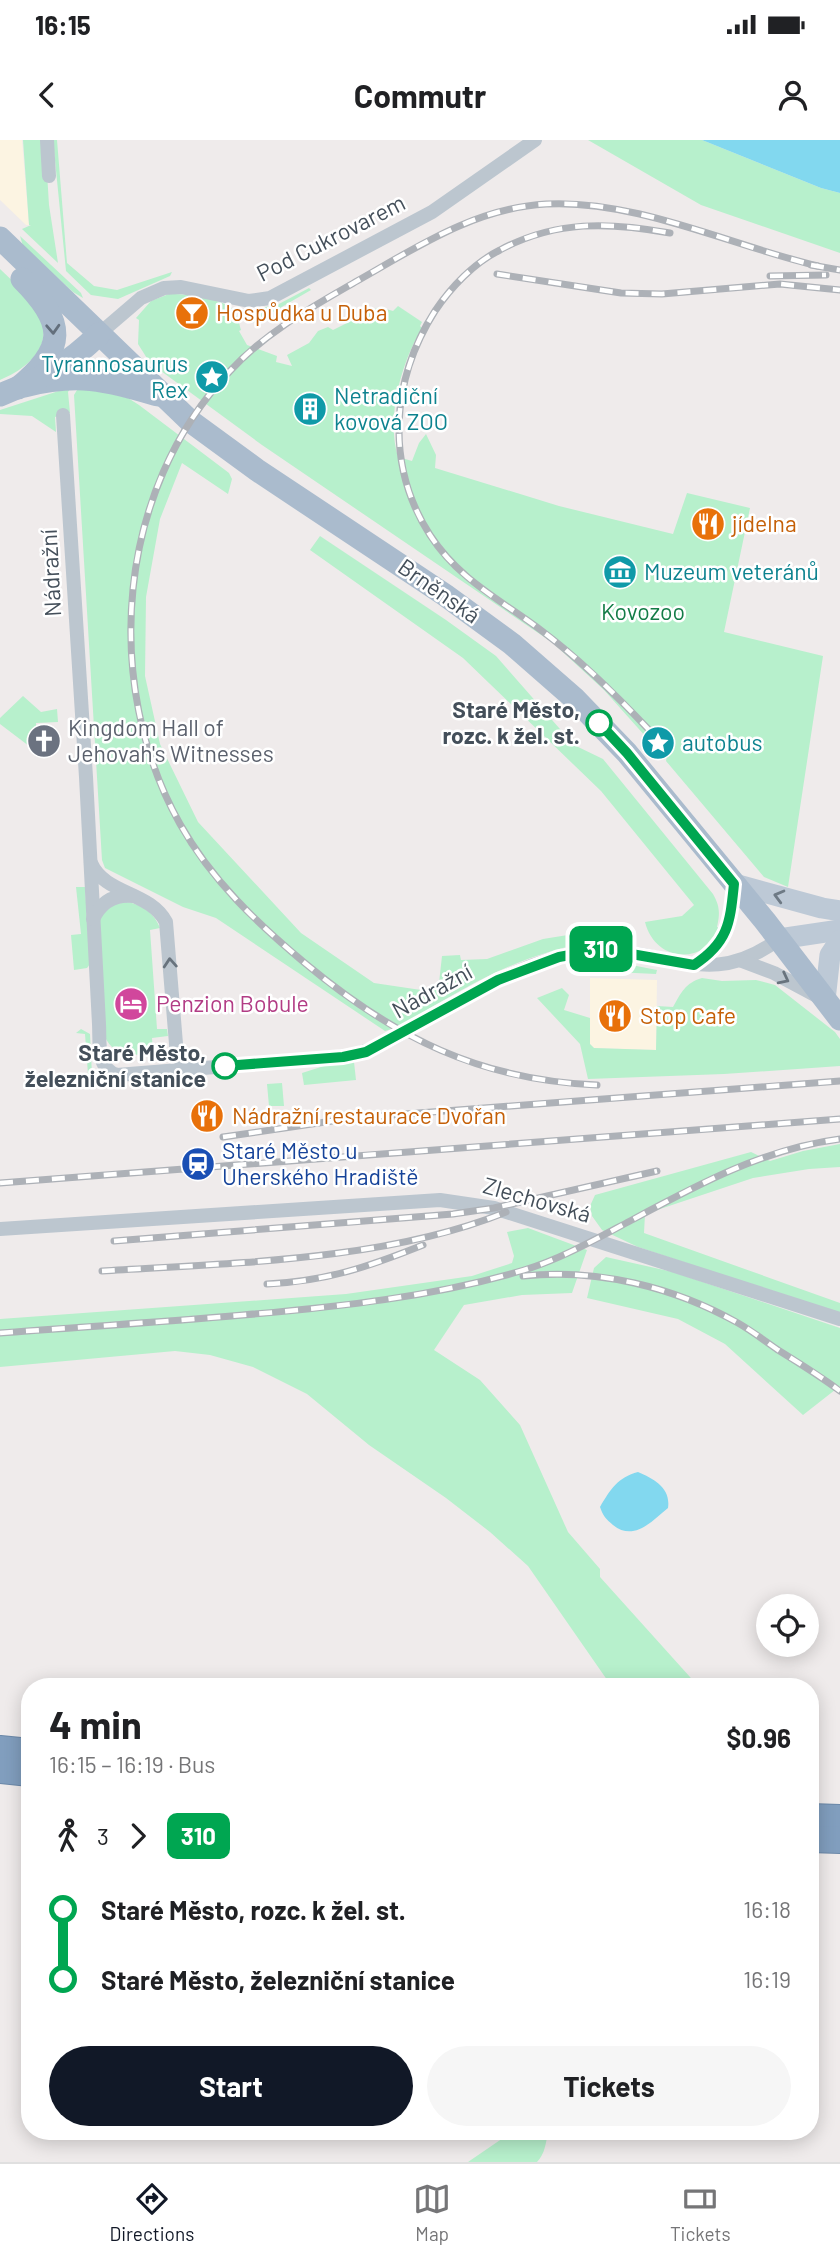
<!DOCTYPE html>
<html lang="en">
<head>
<meta charset="utf-8">
<style>
	:root { --surface:#fff; --page:#f6f6f6; --text:#202124; --muted:#757577; --line:#e0e0e0; --accent:#111827 }
	body { margin:0; font-family:Barlow,sans-serif; background:var(--page); color:var(--text); height:100vh; display:flex; flex-direction:column; font-size:26px; white-space:nowrap }
	* { box-sizing:border-box; margin:0 }
	p { font-size:23px; color:var(--muted) }
	.icon { flex:none; width:38px; height:38px; fill:none; stroke:currentColor; stroke-width:2; stroke-linecap:round; stroke-linejoin:round }
	.map { position:relative; flex:1; overflow:hidden }
	.side { position:absolute; left:21px; top:1538px; width:798px; height:462px; display:flex; flex-direction:column; background:var(--surface); border-radius:28px; box-shadow:0 4px 18px #0003 }
	.side>* { flex:none }
	.badge { padding:0 14px; border-radius:10px; font-size:24px; line-height:46px }
	.tools { position:absolute; left:756px; top:1454px; display:grid; gap:14px }
	.tools a { display:grid; place-items:center; width:63px; height:63px; border-radius:50%; background:var(--surface); box-shadow:0 4px 18px #0003; font-size:35px }
	.map>.badge { position:absolute; translate:-50% -50%; box-shadow:0 0 0 4px #fff }
	.legs { display:flex; align-items:center; gap:10px; height:77px; padding:0 28px; font-size:23px }
	.legs p { margin-inline-start:auto }
	.headline { display:flex; align-items:center; justify-content:space-between; height:119px; padding:0 28px }
	h1 { font-size:38px; font-weight:700; line-height:52px }
	.button { display:flex; gap:14px; margin-top:auto; padding:14px 28px }
	.button a { flex:1; height:80px; border-radius:42px; background:var(--accent); color:#fff; font-size:28px; font-weight:700; line-height:80px; text-align:center }
	.button a+a { background:var(--page); color:var(--text) }
	ul { padding:0 28px; list-style:none }
	li { display:flex; align-items:center; gap:24px; height:70px; font-size:26px }
	li i { display:grid; place-items:center; width:10px; height:100%; margin:0 9px; background:currentColor }
	li i::after { content:''; width:18px; height:18px; margin:-9px; border:5px solid; border-radius:50%; background:var(--surface) }
	li p { margin-inline-start:auto }
	li:first-child i { background:linear-gradient(#0000 50%,currentColor 0) }
	li:last-child i { background:linear-gradient(currentColor 50%,#0000 0) }
	.status { display:flex; justify-content:space-between; align-items:center; height:49px; padding:0 35px; background:var(--surface); direction:ltr }
	.status svg { height:19px; fill:currentColor }
	header { display:flex; justify-content:space-between; align-items:center; height:91px; padding:0 28px; background:var(--surface); font-size:32px; font-weight:700 }
	.tab-bar { display:flex; justify-content:space-around; align-items:center; height:98px; border-top:2px solid var(--line); background:var(--surface); font-size:19px; color:var(--muted) }
	.tab-bar a { display:grid; justify-items:center; gap:4px }
	.tab-bar .active { color:var(--accent) }
	.map>svg:first-child { display:block }
	.commercial { fill:#fcf4e2 }
	.green { fill:#b7f0cc }
	.water { fill:#82d8ef }
	.lines { fill:none; stroke-linecap:round; stroke-linejoin:round }
	.highway-casing { stroke:#6c89a9; stroke-width:28 }
	.street { stroke:#bcc6cf; stroke-width:14 }
	.secondary { stroke:#bdc9d6; stroke-width:21 }
	.primary { stroke:#aabbcd; stroke-width:23 }
	.highway { stroke:#819ebe; stroke-width:26 }
	.rail-casing { stroke:#adb1b7; stroke-width:7 }
	.rail { stroke:#fff; stroke-width:4.5; stroke-dasharray:13; stroke-linecap:butt }
	.oneway { stroke:#636f7c }
	.oneway2 { stroke:#6e7a85 }
	.oneway3 { stroke:#68737d }
	.line-1-casing { stroke:#fff; stroke-width:16 }
	.line-1 { stroke:#00a651; stroke-width:10 }
	.stop-1-dot { fill:#fff; stroke:#00a651; stroke-width:3.5 }
	.labels { text-anchor:middle; stroke-width:5; stroke-linejoin:round; paint-order:stroke }
	.street-label { font-size:23px; fill:#444f5a; stroke:#fff }
	.food-label { font-size:23px; fill:#c56008; stroke:#fff; text-anchor:start }
	.culture-label { font-size:23px; fill:#0d838f; stroke:#fff; text-anchor:start }
	.park-label { font-size:23px; fill:#137c47; stroke:#fff }
	.stop-label { font-size:23px; font-weight:bold; fill:#444f5a; stroke:#fff; text-anchor:end }
	.worship-label { font-size:23px; fill:#5b616d; stroke:#fff; text-anchor:start }
	.hotel-label { font-size:23px; fill:#b23c85; stroke:#fff; text-anchor:start }
	.transit-label { font-size:23px; fill:#164399; stroke:#fff; text-anchor:start }
</style>
</head>
<body>
<div class="status"><b>16:15</b><svg viewBox="0 0 49 12"><path d="M0 12V9h3v3zM5 12V6h3v6zM10 12V3h3v9zM15 12V0h3v12zM26 1h20v11H26zM47 4h2v5h-2z"/></svg></div>
<header><svg class="icon" aria-label="back" viewBox="0 0 24 24"><path d="M15 5l-7 7 7 7"/></svg>Commutr<svg class="icon" aria-label="person" viewBox="0 0 24 24"><circle cx="12" cy="8" r="4"/><path d="M4 21q1-7 8-7t8 7"/></svg></header>
<div class="map">
<svg width="840" height="2022" viewBox="0 0 840 2022">
	<rect width="100%" height="100%" fill="#efebeb"/>
	<g class="commercial">
		<path d="M0,0H22L29,85H26L0,60Z"/>
		<path d="M590,838L657,840L656,910L594,908L590,904Z"/>
	</g>
	<g class="green">
		<path d="M23,0H45L49,65L58,123L22,89L31,85H29Z"/>
		<path d="M53,0H57L67,123L94,146L117,150L172,132L170,136L118,159L91,155L66,131Z"/>
		<path d="M588,0H702L821,48L840,53V113L701,65Z"/>
		<path d="M20,96L81,153L83,158L73,152L23,106Z"/>
		<path d="M0,129C12,141 29,154 37,169C57,204 29,228 0,240Z"/>
		<path d="M309,148L311,150L254,183L251,173L254,169L277,165Z"/>
		<path d="M169,154C183,153 222,159 232,168C237,173 239,183 241,190L239,191L247,205L277,216L276,222L292,226L287,215L309,203L318,191L328,187L333,190L379,167L393,171L398,166L422,182L420,186L422,188C401,223 386,278 398,317L412,321L419,303L426,294L436,315L435,328L559,366L673,394L687,353L750,368L724,492L823,516L788,747L764,737L666,621L670,602L646,597L604,550L553,503L262,305L150,223L138,204L139,180L136,178L151,161Z"/>
		<path d="M71,247L68,252L70,273L55,277L56,292L32,276L0,274V270Z"/>
		<path d="M87,248L128,258L139,265L229,333L232,339L228,354L182,323L160,379L146,457L145,536L160,604L198,682L301,793L374,843L421,850L439,843L442,816L460,815L461,820L487,819L543,799L630,785L632,786C627,808 603,800 586,802C574,804 561,809 549,812C496,827 446,859 398,887L385,891L216,778L183,767L105,728L102,720L74,255L77,250Z"/>
		<path d="M320,396L446,480L496,516L574,605L603,619L713,754C720,766 720,774 717,787L721,789C703,826 655,822 645,782L682,776L694,765L601,651L463,518L310,410Z"/>
		<path d="M23,556L41,572L57,569L58,582L36,583L37,597L29,606L0,584V578Z"/>
		<path d="M76,747H85L90,824L87,828L74,830L71,795L81,794Z"/>
		<path d="M127,762C143,765 154,773 160,788L150,790L157,889H167L168,896L152,898L153,914C133,915 115,918 105,897C103,872 91,790 102,772C108,764 118,764 127,762Z"/>
		<path d="M590,821L616,822L657,830L656,834L593,831L585,825Z"/>
		<path d="M702,838L722,841L756,840L775,845L835,892L840,899V926L724,934L588,939L580,904L537,858L562,848L569,855L564,870L590,878V904L594,908L656,910L657,866L673,867C681,853 685,843 702,838Z"/>
		<path d="M81,889L90,894L92,935L84,941L80,940L78,936L88,934L85,894L76,893Z"/>
		<path d="M354,922L356,940L304,945L302,933L324,926Z"/>
		<path d="M282,943L284,966H269L267,944Z"/>
		<path d="M840,1004V1027L809,1029L753,1038L645,1074L644,1093L840,1163V1174L638,1107L602,1090L592,1076L590,1066L595,1055L751,1012L770,1021L803,1011Z"/>
		<path d="M528,1088L587,1110L572,1153L522,1155L464,1165L434,1210L480,1240L520,1285L568,1392L600,1429V1437L699,1547H612L528,1426L490,1392L446,1358L369,1305L307,1254L253,1227L210,1215L175,1211L0,1227V1179L346,1154L472,1136L512,1123L514,1116L507,1092Z"/>
		<path d="M606,1117L673,1132L840,1188V1246L803,1275L725,1204L678,1179L587,1158L594,1128Z"/>
		<path d="M512,1992H548C546,2002 545,2014 537,2022H468Z"/>
	</g>
	<g class="water">
		<path d="M702,0H840V53L821,48Z"/>
		<path d="M638,1332C654,1339 671,1348 668,1368C652,1381 634,1402 613,1385C606,1379 603,1376 600,1367C610,1350 618,1337 638,1332Z"/>
	</g>
	<g class="lines">
		<g class="highway-casing">
			<g id="highway">
				<path d="M0,1609L30,1612"/>
				<path d="M0,1630L30,1633"/>
				<path d="M810,1677L840,1678"/>
				<path d="M810,1699L840,1700"/>
			</g>
		</g>
		<g class="street">
			<path d="M47,0L49,36"/>
			<path d="M99,194L141,158L164,148L181,147L249,161L270,158L432,72L535,0"/>
			<path d="M63,275L86,637L99,884C100,901 96,929 117,935L350,916C380,908 405,891 432,876C480,848 533,819 589,810C603,808 617,811 631,813C692,823 725,839 779,799"/>
			<path d="M91,723C105,755 150,751 166,782L177,916L189,929"/>
			<path d="M93,779C101,762 114,754 133,756"/>
			<path d="M742,821L774,833L817,856"/>
			<path d="M694,825C729,802 730,782 734,744"/>
			<path d="M0,1089L440,1060L494,1068L840,1179"/>
		</g>
		<g class="secondary">
			<path d="M734,744L822,768L840,771"/>
			<path d="M779,799L840,790"/>
			<path d="M825,860L830,815L840,800"/>
		</g>
		<g class="primary">
			<path d="M0,98L190,281L257,330L445,455L512,504L575,559L627,613L765,781L840,879"/>
			<path d="M24,246C79,232 105,240 158,255"/>
			<path d="M18,248C67,208 66,183 22,139"/>
			<path d="M0,255C42,238 67,226 99,194"/>
		</g>
		<use href="#highway" class="highway"/>
		<g class="rail-casing">
			<g id="rail">
				<path d="M811,125L840,130"/>
				<path d="M497,134L621,153L662,154L780,144L840,150"/>
				<path d="M770,136L826,135"/>
				<path d="M650,591C616,555 582,521 542,491C501,460 459,440 430,395C385,325 391,240 435,171C451,147 474,123 500,110C556,80 609,82 670,93"/>
				<path d="M597,945C480,940 395,898 306,824C257,783 212,741 180,684C101,543 117,349 230,231C266,192 312,167 357,141C417,107 475,68 546,64C635,59 732,106 818,126"/>
				<path d="M223,997L353,978L840,941"/>
				<path d="M0,1043L840,979"/>
				<path d="M114,1101L453,1074L494,1068L657,1031"/>
				<path d="M102,1131C231,1123 386,1121 506,1072"/>
				<path d="M523,1136C597,1128 674,1147 738,1183C752,1191 765,1201 778,1210C799,1223 820,1236 840,1251"/>
				<path d="M267,1144C327,1141 368,1127 423,1105"/>
				<path d="M0,1193C81,1187 162,1182 243,1175C337,1167 433,1157 524,1130C561,1119 596,1099 630,1081C697,1045 763,1009 840,999"/>
			</g>
		</g>
		<use href="#rail" class="rail"/>
	</g>
	<defs><path id="oneway-chevron" d="M-2-3.5L2.5 0L-2 3.5" fill="none" stroke-width="1.6" stroke-linecap="round" stroke-linejoin="round" transform="scale(1.75)"/></defs>
	<use class="oneway" href="#oneway-chevron" transform="translate(53 189) rotate(87)"/>
	<use class="oneway2" href="#oneway-chevron" transform="translate(779 756) rotate(-165)"/>
	<g class="oneway3">
		<use href="#oneway-chevron" transform="translate(170 823) rotate(-94)"/>
		<use href="#oneway-chevron" transform="translate(784 839) rotate(27)"/>
	</g>
	<g class="lines">
		<g class="line-1-casing">
			<path id="line-1" d="M225,926L343,917L366,912L498,840L559,817L603,809L694,825C729,802 730,782 734,744L627,613L599,583"/>
		</g>
		<use href="#line-1" class="line-1"/>
	</g>
	<defs>
		<g id="bar-disc" transform="scale(1.75)"><circle r="9.5" fill="#e8710a" stroke="#fff"/><path d="M-6-5H6L.8 .8V4.5H3.5V6h-7V4.5H-.8V.8Z" fill="#fff"/></g>
		<g id="sight-disc" transform="scale(1.75)"><circle r="9.5" fill="#0f9aa8" stroke="#fff"/><path d="M0-6L1.8-2.2L6-1.7L2.9 1.2L3.7 5.4L0 3.3L-3.7 5.4L-2.9 1.2L-6-1.7L-1.8-2.2Z" fill="#fff"/></g>
		<g id="building-disc" transform="scale(1.75)"><circle r="9.5" fill="#0f9aa8" stroke="#fff"/><path d="M-4-6H4V6H1V3H-1V6H-4ZM-2.5-4.3h1.7v1.8h-1.7ZM.8-4.3h1.7v1.8H.8ZM-2.5-1h1.7V.8h-1.7ZM.8-1h1.7V.8H.8Z" fill="#fff"/></g>
		<g id="restaurant-disc" transform="scale(1.75)"><circle r="9.5" fill="#e8710a" stroke="#fff"/><path d="M-5-6h1v4h1v-4h1v4h1v-4h1v5L-1.5 .5V6h-2V.5L-5-1ZM5-6V6H3V1.5H1.5Q1.5-4 5-6Z" fill="#fff"/></g>
		<g id="museum-disc" transform="scale(1.75)"><circle r="9.5" fill="#0f9aa8" stroke="#fff"/><path d="M0-6L6-3V-2H-6V-3ZM-5-1h2V3h-2ZM-1-1h2V3h-2ZM3-1h2V3H3ZM-6 4H6V6H-6Z" fill="#fff"/></g>
		<g id="church-disc" transform="scale(1.75)"><circle r="9.5" fill="#6b7280" stroke="#fff"/><path d="M-1.2-6h2.4v3.5h3.3v2.4h-3.3V6h-2.4V-.1h-3.3v-2.4h3.3Z" fill="#fff"/></g>
		<g id="hotel-disc" transform="scale(1.75)"><circle r="9.5" fill="#d1479c" stroke="#fff"/><path d="M-6-4.5h1.5V1H6V5H4.5V3h-9V5H-6ZM-4 0a1.8 1.8 0 1 1 3.6 0ZM.5 0V-2.5h3Q6-2.5 6 0Z" fill="#fff"/></g>
		<g id="station-disc" transform="scale(1.75)"><circle r="9.5" fill="#1a4fb4" stroke="#fff"/><path d="M-3-6H3Q5-6 5-4V2Q5 4 3 4L4.5 6H3L1.5 4h-3L-3 6H-4.5L-3 4Q-5 4-5 2V-4Q-5-6-3-6ZM-3.5-4v3h7v-3ZM-3.5 1v1.5H-2V1ZM2 1v1.5H3.5V1Z" fill="#fff"/></g>
	</defs>
	<g fill-rule="evenodd">
		<use href="#bar-disc" x="192" y="173"/>
		<use href="#sight-disc" x="212" y="237"/>
		<use href="#building-disc" x="310" y="269"/>
		<use href="#restaurant-disc" x="708" y="384"/>
		<use href="#museum-disc" x="620" y="432"/>
		<use href="#church-disc" x="44" y="601"/>
		<use href="#sight-disc" x="658" y="603"/>
		<use href="#hotel-disc" x="131" y="864"/>
		<use href="#restaurant-disc" x="615" y="876"/>
		<use href="#restaurant-disc" x="207" y="976"/>
		<use href="#station-disc" x="198" y="1024"/>
	</g>
	<g class="stop-1-dot">
		<circle cx="599" cy="583" r="12"/>
		<circle cx="225" cy="926" r="12"/>
	</g>
	<g class="labels">
		<g class="street-label">
			<text transform="translate(331 98) rotate(-27)" y="8">Pod Cukrovarem</text>
			<text transform="translate(51 433) rotate(-93)" y="8">Nádražní</text>
			<text transform="translate(439 451) rotate(35)" y="8">Brněnská</text>
			<text transform="translate(432 851) rotate(-29)" y="8">Nádražní</text>
			<text transform="translate(537 1060) rotate(16)" y="8">Zlechovská</text>
		</g>
		<g class="food-label">
			<text x="216" y="181">Hospůdka u Duba</text>
			<text x="732" y="392">jídelna</text>
			<text x="640" y="884">Stop Cafe</text>
			<text x="232" y="984">Nádražní restaurace Dvořan</text>
		</g>
		<g class="culture-label">
			<text x="188" y="232" text-anchor="end">Tyrannosaurus<tspan x="188" dy="26">Rex</tspan></text>
			<text x="334" y="264">Netradiční<tspan x="334" dy="26">kovová ZOO</tspan></text>
			<text x="644" y="440">Muzeum veteránů</text>
			<text x="682" y="611">autobus</text>
		</g>
		<g class="park-label">
			<text x="643" y="480">Kovozoo</text>
		</g>
		<g class="stop-label">
			<text x="580" y="578">Staré Město,<tspan x="580" dy="26">rozc. k žel. st.</tspan></text>
			<text x="206" y="921">Staré Město,<tspan x="206" dy="26">železniční stanice</tspan></text>
		</g>
		<g class="worship-label">
			<text x="68" y="596">Kingdom Hall of<tspan x="68" dy="26">Jehovah's Witnesses</tspan></text>
		</g>
		<g class="hotel-label">
			<text x="156" y="872">Penzion Bobule</text>
		</g>
		<g class="transit-label">
			<text x="222" y="1019">Staré Město u<tspan x="222" dy="26">Uherského Hradiště</tspan></text>
		</g>
	</g>
</svg>
<div class="tools">
<a><svg class="icon" aria-label="locate" viewBox="0 0 24 24"><circle cx="12" cy="12" r="6"/><path d="M12 2v4M12 18v4M2 12h4M18 12h4"/></svg></a>
</div>
<b class="badge" style="left:601px;top:809px;background:#00a651;color:#fff">310</b>
<section class="side">
<div class="headline"><div><h1>4 min</h1><p>16:15 – 16:19 · Bus</p></div><b>$0.96</b></div>
<div class="legs"><svg class="icon" aria-label="walk" viewBox="0 0 24 24"><circle cx="13" cy="4" r="2"/><path d="M13 8l-2 6 4 7M11 14l-3 7M7 12l3-4h3l4 4"/></svg>3<svg class="icon" aria-label="forward" viewBox="0 0 24 24"><path d="M9 5l7 7-7 7"/></svg><b class="badge" style="background:#00a651;color:#fff">310</b></div>
<ul>
<li><i style="color:#00a651"></i><b>Staré Město, rozc. k žel. st.</b><p>16:18</p></li>
<li><i style="color:#00a651"></i><b>Staré Město, železniční stanice</b><p>16:19</p></li>
</ul>
<div class="button"><a>Start</a><a>Tickets</a></div>
</section>
</div>
<nav class="tab-bar">
<a class="active"><svg class="icon" aria-label="directions" viewBox="0 0 24 24"><path d="M12 3l9 9-9 9-9-9zM9 14v-3h6M13 9l2 2-2 2"/></svg>Directions</a>
<a><svg class="icon" aria-label="map" viewBox="0 0 24 24"><path d="M3 6l6-2 6 2 6-2v14l-6 2-6-2-6 2zM9 4v14M15 6v14"/></svg>Map</a>
<a><svg class="icon" aria-label="tickets" viewBox="0 0 24 24"><path d="M3 7h18v10H3zM15 7v10"/></svg>Tickets</a>
</nav>
</body>
</html>
